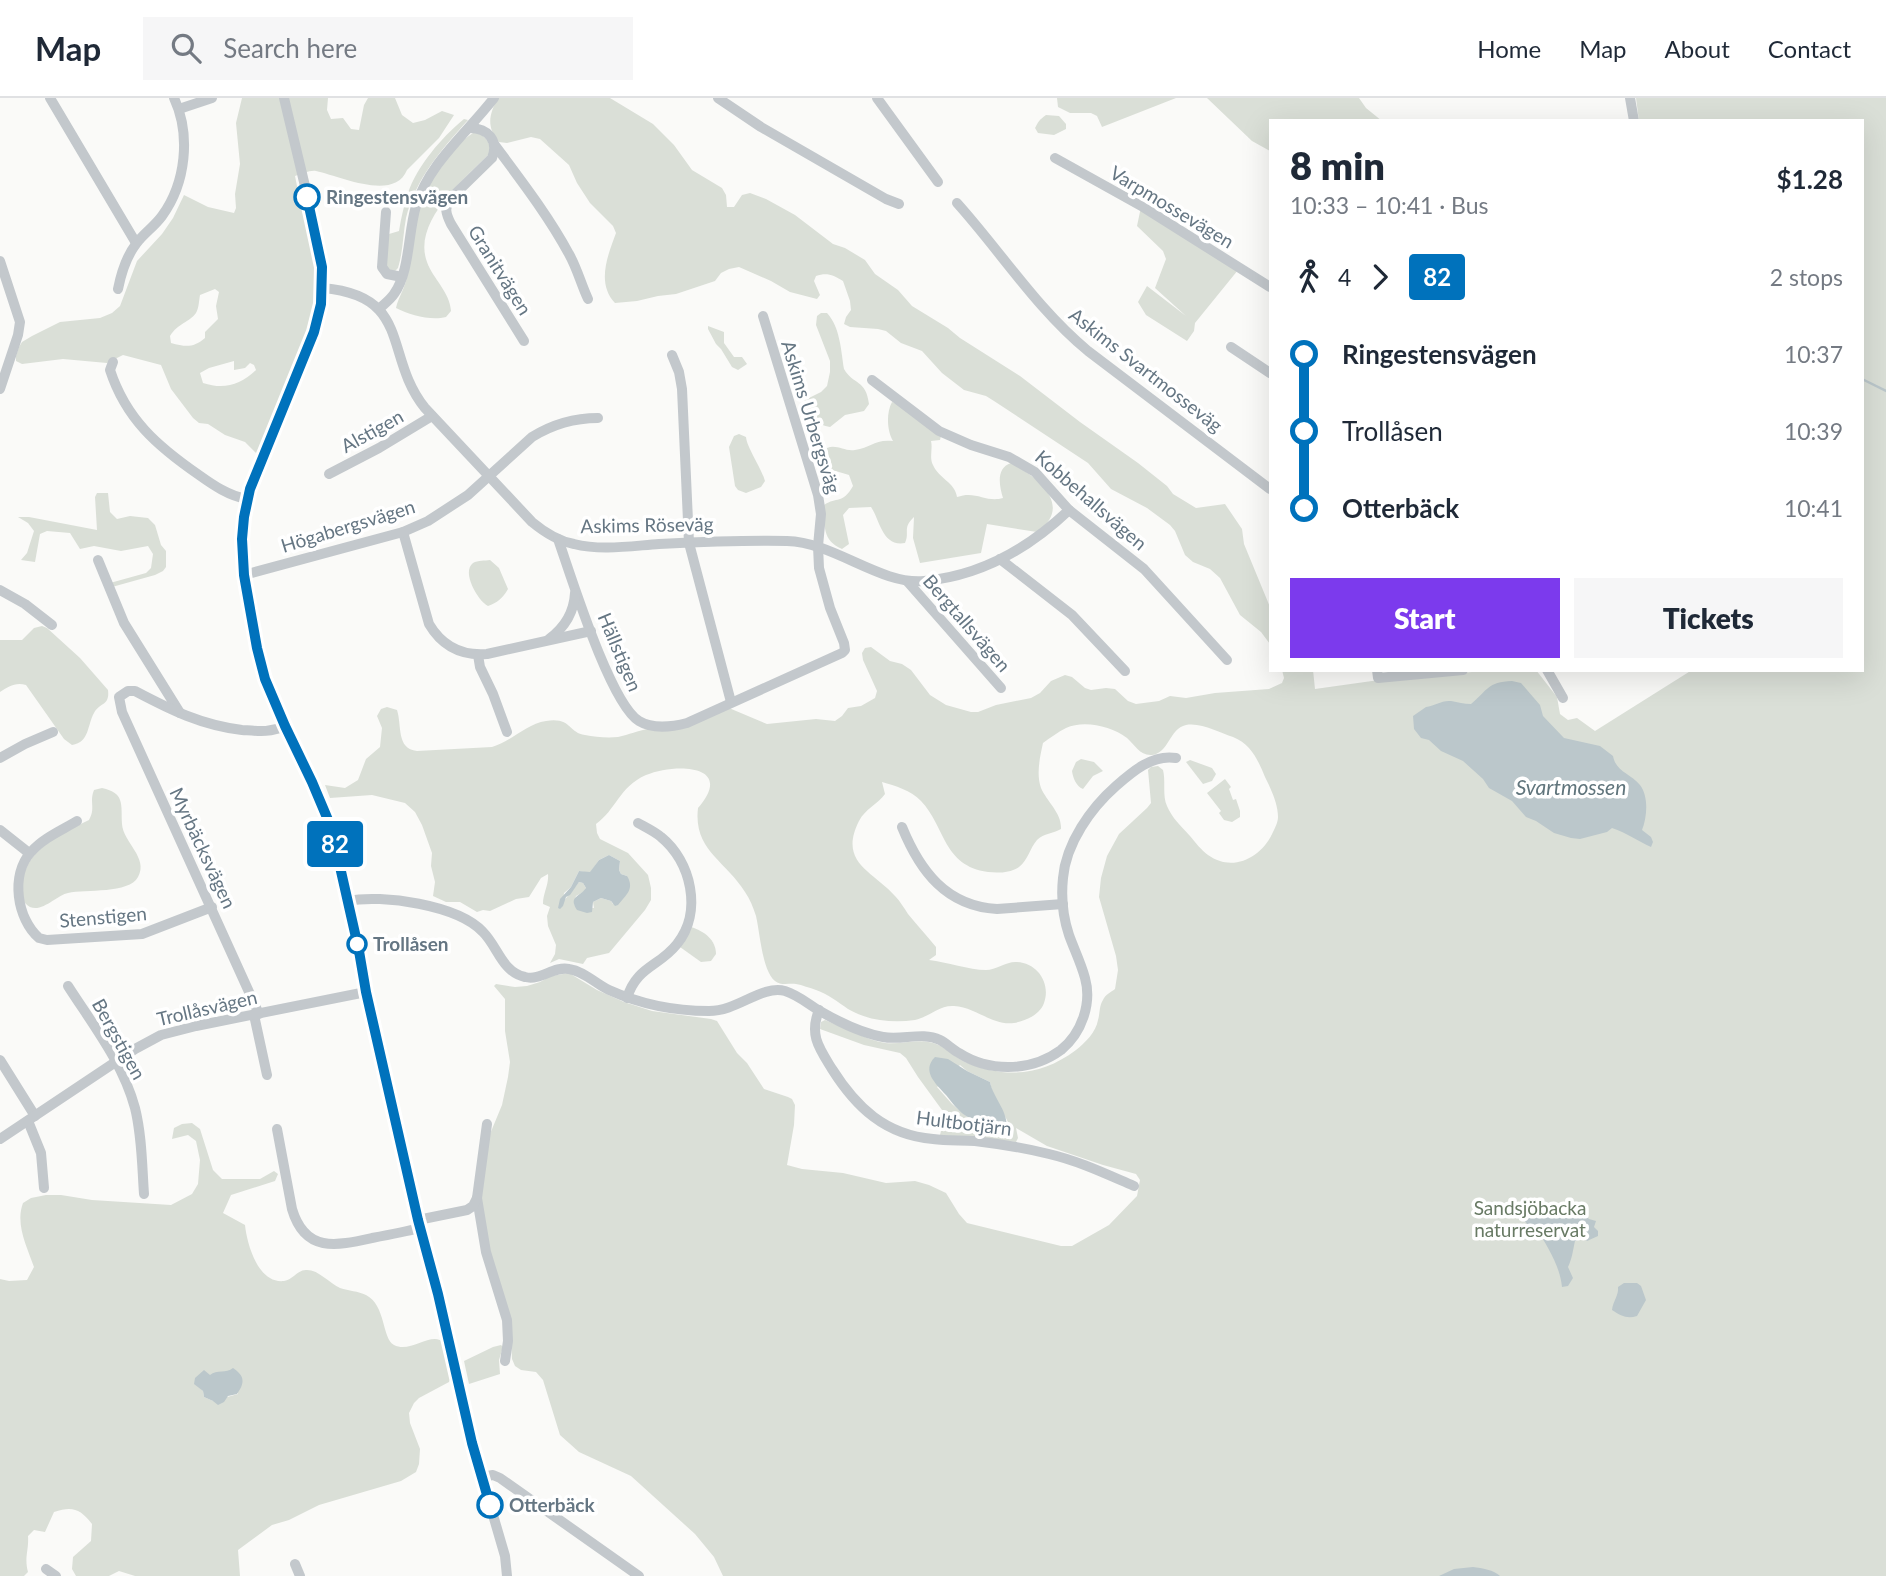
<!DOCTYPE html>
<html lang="en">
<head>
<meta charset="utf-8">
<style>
	:root { --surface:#fff; --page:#f6f6f7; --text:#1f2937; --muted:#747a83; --line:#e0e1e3; --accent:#7c3aed }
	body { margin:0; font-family:Lato,sans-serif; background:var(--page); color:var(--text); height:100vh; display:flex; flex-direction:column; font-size:26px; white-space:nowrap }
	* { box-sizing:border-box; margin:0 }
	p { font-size:23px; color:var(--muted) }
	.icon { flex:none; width:38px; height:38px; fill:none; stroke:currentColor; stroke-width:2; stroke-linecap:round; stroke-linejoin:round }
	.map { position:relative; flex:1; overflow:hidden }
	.side { position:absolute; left:1269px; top:21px; width:595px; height:553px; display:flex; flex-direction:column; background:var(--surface); border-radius:0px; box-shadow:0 7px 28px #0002 }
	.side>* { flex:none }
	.badge { padding:0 14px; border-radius:5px; font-size:24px; line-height:46px }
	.map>.badge { position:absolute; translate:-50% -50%; box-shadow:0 0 0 4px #fff }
	.legs { display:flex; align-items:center; gap:10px; height:77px; padding:0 21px; font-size:23px }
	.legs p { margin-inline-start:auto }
	.summary { display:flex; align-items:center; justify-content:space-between; height:119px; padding:0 21px }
	h1 { font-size:38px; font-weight:800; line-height:52px }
	.cta { display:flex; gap:14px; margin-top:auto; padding:14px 21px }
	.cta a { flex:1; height:80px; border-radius:0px; background:var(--accent); color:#fff; font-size:28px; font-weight:800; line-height:80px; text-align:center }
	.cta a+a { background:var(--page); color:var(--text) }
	ul { padding:0 21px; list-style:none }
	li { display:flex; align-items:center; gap:24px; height:77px; font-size:26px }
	li i { display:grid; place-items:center; width:10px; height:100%; margin:0 9px; background:currentColor }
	li i::after { content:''; width:18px; height:18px; margin:-9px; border:5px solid; border-radius:50%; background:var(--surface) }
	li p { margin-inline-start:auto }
	li:first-child i { background:linear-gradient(#0000 50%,currentColor 0) }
	li:last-child i { background:linear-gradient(currentColor 50%,#0000 0) }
	header { display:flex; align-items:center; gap:42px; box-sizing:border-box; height:98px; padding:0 35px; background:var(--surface); border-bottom:2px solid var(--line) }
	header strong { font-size:33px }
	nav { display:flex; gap:38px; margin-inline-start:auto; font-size:24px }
	.search { width:490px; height:63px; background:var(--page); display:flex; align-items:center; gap:18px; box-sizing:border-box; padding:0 24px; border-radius:0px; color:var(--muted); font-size:26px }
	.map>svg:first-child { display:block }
	.green { fill:#dadfd7; fill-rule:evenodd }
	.water { fill:#bbc7cb }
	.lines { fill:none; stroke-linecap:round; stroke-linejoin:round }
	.stream { stroke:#bbc7cb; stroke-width:2.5 }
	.minor { stroke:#c3c8cc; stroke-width:10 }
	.line-1-casing { stroke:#fff; stroke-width:16 }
	.line-1 { stroke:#0072bc; stroke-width:10 }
	.stop-1-dot { fill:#fff; stroke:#0072bc; stroke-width:3.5 }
	.labels { text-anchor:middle; stroke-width:7; stroke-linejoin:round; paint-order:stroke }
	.stop-label { font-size:19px; font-weight:bold; fill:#657683; stroke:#fff; text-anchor:start }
	.street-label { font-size:19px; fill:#657683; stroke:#fff }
	.park-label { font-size:19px; fill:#687a64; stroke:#fff }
	.water-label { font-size:21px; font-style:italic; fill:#60757c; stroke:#fff }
</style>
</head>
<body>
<header>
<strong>Map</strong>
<div class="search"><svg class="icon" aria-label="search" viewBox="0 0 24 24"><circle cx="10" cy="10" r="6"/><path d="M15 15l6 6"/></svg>Search here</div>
<nav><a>Home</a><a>Map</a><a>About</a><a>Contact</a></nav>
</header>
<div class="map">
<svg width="1886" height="1478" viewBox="0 0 1886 1478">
	<rect width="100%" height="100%" fill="#fafaf8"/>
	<g class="green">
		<path d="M242,0H328L327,12L331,21L343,20L351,31L359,32L364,7L368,0H395L402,17L413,25L425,22L442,13L454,17L439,40L407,72C394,104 340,78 316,73C310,72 301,76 295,78L302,113L307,126L316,158L318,191L312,222L301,254L285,291L260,355H256L245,344L225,337L208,326L199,325L193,320L171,291L161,267L123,257L107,265L63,261L22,266L16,263V258L19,249L22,244L32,238L60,224L100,220L112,215L120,208L137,163L162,136L173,120L184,97L208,109L234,115L236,110L235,96L240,66L236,25ZM215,191L219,194L216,208L218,221L205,234V240C193,250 186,249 171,245L170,238C178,225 190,224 196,215C199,210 199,202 200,197ZM234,263V272L245,270L250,265L254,267L256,272C240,287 224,292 203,285L200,275L209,270Z"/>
		<path d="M498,0H610L653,26L674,47L692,72L722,90L726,97L727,109H734L742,97L750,95L766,101L795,117L833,146L845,150L865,162L875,176L898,192L912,208L948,230L960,240L1020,278L1080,324L1138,365L1167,388L1173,396L1196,410L1225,406L1242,431L1244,446L1270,509V546L1261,534L1240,517L1220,480L1210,471L1193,464L1185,457L1175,433L1170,427L1147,410L1111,391L1088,365L994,303L986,298L964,292L942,275L922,253L901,245L886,233L878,231L850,229L844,226L846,219L851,212L850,203L843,183C833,177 827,174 816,178L814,183L820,197L817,201L790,194L771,183L739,169L729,171L721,175L715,183L676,196L658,198L637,203L615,205C596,185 608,157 616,135L613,128L590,105L577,85L569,67L540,41L531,39L507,45L499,44C486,29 489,16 498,0Z"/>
		<path d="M1057,0H1176L1102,29L1097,18L1091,15H1070L1058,9Z"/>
		<path d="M1207,0H1359L1366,10L1382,23H1270V53L1252,43Z"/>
		<path d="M1636,0H1886V1478H723L714,1459L695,1436L631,1378L579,1354L560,1337L543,1282L536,1274L521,1272L515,1268L512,1261L510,1223L489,1152L480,1100L490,1036L502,1007L508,979L510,964L505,933V901L494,888L496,886L515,889L527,888L540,884L551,878L569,875L597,892L624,904L652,913L711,921L717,923L737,955L747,965L764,991L788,999L792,1001L795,1007L794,1027L787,1067L802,1071L843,1075L886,1085L915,1083L929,1087L946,1095L959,1116L967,1125L1061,1148H1072L1109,1127L1137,1098L1140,1082L1136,1076L1103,1067L1047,1048L1016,1030L1018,1040L1016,1044L940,1037L944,1021L942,1012L918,979L906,960L900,955L864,947L820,931L821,924L825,922C843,929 867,942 885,945C901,947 918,940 933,945C945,948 954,959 965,964C1006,981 1041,978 1076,952C1085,945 1096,934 1098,922C1100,916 1099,908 1103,902C1105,897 1111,894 1115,891L1118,872L1116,858L1099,799L1101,780L1107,758L1119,736L1147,710L1151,705L1148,672L1151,669L1158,668L1163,672C1166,684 1162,697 1167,708C1172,720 1181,728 1190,738C1195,744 1201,752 1208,757C1233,775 1262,759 1273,734C1275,730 1278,724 1278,719C1278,706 1271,691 1265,679C1258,662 1251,646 1233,639C1220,635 1201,624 1186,627C1169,631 1169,655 1152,657C1140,658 1135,647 1127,640C1111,628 1084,622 1066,630C1058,634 1050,640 1043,645C1040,659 1036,676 1041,690C1047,704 1062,715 1061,731C1053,736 1044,735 1037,742C1030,750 1028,762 1019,769C1010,775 998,775 988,774C943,768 945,728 921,703C911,692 895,688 882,684L885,696C878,706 865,711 859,723C838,765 873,773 895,798C900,803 904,810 908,816C917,827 927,838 936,849V857L929,862C947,864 969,872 986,872C996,872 1007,863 1017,864C1038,865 1051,886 1044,905C1040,917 1025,923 1014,925C992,928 976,909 954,908C939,907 929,919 915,922C893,925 868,923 848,911C838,904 828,896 816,892C810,890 802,887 796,886C789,885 781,888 775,883C762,872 760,835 756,818C753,809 750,801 745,794C726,763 693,752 698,710C736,666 675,665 646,677C619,689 616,712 596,726L597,735L600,741L628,755L648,777L651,790V802L645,812L609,855L587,860L583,866L559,861L550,865L555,856L556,847L548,828L547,818L550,809L543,806C543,795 549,787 548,776L541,780L529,799L516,801L490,813L483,812L477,814L460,804H446L433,798L435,784L431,768L432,755L422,727L415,714L405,705L372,697L330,700L325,687L345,690L358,682L366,661L380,649L382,630L377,618L381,611L387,609L397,612C402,627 396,651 417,653L492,649C512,643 526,626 546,623C572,619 568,635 585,637C595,639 607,640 618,639C629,637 638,632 649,631L729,610L767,626L816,621L835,623L842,618L848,610L861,608L875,600L877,593L863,562L862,555L865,550L871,549L890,563L902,566L911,572L930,597L946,607L971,614H978L996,607L1031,600L1040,595L1051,583L1065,577L1072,579L1085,590L1091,592L1106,590L1115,591L1128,603L1136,606L1159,603L1170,598L1186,600L1215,595L1269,591L1282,585L1284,580L1282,572H1313L1315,591L1372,583L1494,572H1536L1557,599L1560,616L1568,622L1577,620L1595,633L1692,572H1862V23H1639ZM609,757L620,763L619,772L621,776L627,778L613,806L611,803L601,800L593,804L594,810L575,808L574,805L576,798L585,793L586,790L583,785L579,784L563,804L564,795L571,789L579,773L590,775L599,762ZM960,967L967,973L990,984L992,993L1008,1024L996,1033L966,1018L952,1006L937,989Z"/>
		<path d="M1046,17L1059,18L1066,26V31L1054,37L1038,35L1035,30C1038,24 1040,21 1046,17Z"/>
		<path d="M464,21L468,22C441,52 416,80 406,120C403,136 403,154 398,170L395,173L388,172L384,161L389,136L399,133C401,120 404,107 408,95C417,68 442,39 464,21Z"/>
		<path d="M473,35H480C487,42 492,46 489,56C464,81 412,124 427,164C433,181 450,194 451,213L446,219C431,223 410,217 396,210C398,200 405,190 407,179C412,160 412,139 416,120C423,91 448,51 473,35Z"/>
		<path d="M1141,109L1238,172L1195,225L1194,233L1187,243L1146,217L1138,204L1147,188L1186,218L1155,190L1166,161L1163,153L1137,128Z"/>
		<path d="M821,215H827C840,229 841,252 844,271C853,287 866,281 869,306L864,313L845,317L830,329C818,327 806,319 802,307L805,302L821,294L827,288L830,274V263L816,227L817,218Z"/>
		<path d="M708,228L724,234V245L734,259H742L747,266L738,272L732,269L721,251L716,246L708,231Z"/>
		<path d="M892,304L897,306L941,338L940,342L931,343C933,351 929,359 933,367C939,381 955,384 957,399C976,392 986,405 1003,400C999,387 996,370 1011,365C1038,379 1074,408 1037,434L987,426L981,455L920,465L913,440L914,419C902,430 910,434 905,445C882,449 880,422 871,409L849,410L843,417L849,446L842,451C821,442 825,426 824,407C837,398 842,407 853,388L849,377L829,371C824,363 823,358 827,350C837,346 845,354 855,352C871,350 874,341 893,343C887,333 886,315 892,304Z"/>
		<path d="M739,336L746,339C747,350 761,369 765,383L761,389L746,395L738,392L735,388L729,349L734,338Z"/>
		<path d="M97,395H108L110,414L117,421L130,418L148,420L155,427L161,447L166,453V469L163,473L155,477L112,489L110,485L146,475L151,470L153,456L148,448L121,453L94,448L80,451L70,435L47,433L40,436L35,464L21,462L27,455L34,433L28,425L18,419H29L97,432L95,399Z"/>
		<path d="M490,462L499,470L508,491C503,500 497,505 488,508C478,503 461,474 473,465C478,462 485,463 490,462Z"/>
		<path d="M42,528L47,530L80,560L108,592C110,608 100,604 94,615C87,627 90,644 72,647L64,641L26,587C15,584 8,589 0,594V542H22L34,530Z"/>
		<path d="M1081,661L1094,664L1103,673L1093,678L1083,691C1076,688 1073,680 1072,673L1076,664Z"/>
		<path d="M1190,662L1212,670L1216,676L1212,683L1203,686L1186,664Z"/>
		<path d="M1225,681L1231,689L1229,691L1233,702L1236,701L1240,713V719L1232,724L1224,722L1219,715L1221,713L1207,695Z"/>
		<path d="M102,690C125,695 121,706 122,726C123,744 149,760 138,779C129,796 86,791 68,795C56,797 38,820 25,805C22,801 22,795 22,790C23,752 59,737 89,722C96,710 89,704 94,692Z"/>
		<path d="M691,829C704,833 716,842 716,856L711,863L701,864L680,849Z"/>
		<path d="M192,1025L200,1031L213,1072L222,1081H260L274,1073L278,1076L275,1083L231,1097L223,1115L245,1127C247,1146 258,1186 284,1183C293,1182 298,1171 307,1172C319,1172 329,1185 340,1190C349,1193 358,1193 366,1197C386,1207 382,1241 394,1247C411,1256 432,1232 444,1245L451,1279L449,1284L419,1300L414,1305L409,1315L410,1325L420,1351L419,1366L416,1374L401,1383L319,1407L289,1422L272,1427L238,1452L240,1478H135L119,1473L109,1478H76L72,1471L73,1459L91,1443L92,1426C80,1411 73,1408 54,1414L45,1434L34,1432L28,1438C29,1453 24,1459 28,1474L24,1478H0V1181L9,1183L27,1182L34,1169C27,1149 15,1126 23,1105L31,1100L46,1097H61L92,1102L171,1107L192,1096L198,1086L200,1062L196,1043L188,1037L172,1041L174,1030L182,1026ZM229,1273L238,1296L213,1303L204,1299L203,1293L200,1290Z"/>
		<path d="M501,1247L503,1249L499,1262L500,1276L469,1286L464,1263L493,1249Z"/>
	</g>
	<g class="water">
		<path d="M1512,583L1521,585L1540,607L1543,618L1564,640L1600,648L1613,658C1616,674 1630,675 1640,687C1649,699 1647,719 1642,732L1651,739L1653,744L1651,749C1638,743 1627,735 1612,730L1607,734L1580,741L1571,740L1554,735L1536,723L1526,719L1512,703L1489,690L1483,681L1463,663L1441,653L1429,642L1421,640L1414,631L1413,618L1426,609C1434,608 1442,602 1451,603C1458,604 1464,606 1471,606C1488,592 1487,584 1512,583Z"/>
		<path d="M609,757L620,763L619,772L621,776L627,778C635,791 626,797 618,807L615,808L611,803L601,800L593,804L592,814L587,815L577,812C568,798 580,799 586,790L583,785L579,784L570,797L566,799L563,808L560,811L558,810L560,801L571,789L579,773L590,774L599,762Z"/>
		<path d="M935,959L948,961L967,973L990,984C993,1000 1010,1015 1006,1032L1001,1035C992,1032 984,1027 976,1022C973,1020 969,1020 966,1018C957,1012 952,1004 946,997C936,986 921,973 935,959Z"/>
		<path d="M1571,1115H1583L1589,1121L1596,1123L1594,1129L1598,1133V1138L1587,1143L1585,1140L1575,1143C1573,1152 1572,1161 1568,1169L1573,1180L1568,1188L1562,1189C1560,1168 1547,1147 1535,1129C1527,1127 1525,1125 1522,1116L1536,1118Z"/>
		<path d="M1624,1185H1637L1641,1188L1646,1202L1637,1218C1627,1221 1621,1218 1612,1212C1613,1203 1619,1197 1618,1189Z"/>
		<path d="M233,1270C245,1278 245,1285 237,1296L228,1298L224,1304L218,1307L213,1303L204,1299L203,1293L194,1286L195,1280L204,1272L210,1277C217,1271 226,1276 233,1270Z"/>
		<path d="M1473,1469C1482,1470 1494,1472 1500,1478H1439L1454,1471Z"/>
	</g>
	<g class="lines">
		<path class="stream" d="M1862,281L1886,293"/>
		<g class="minor">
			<path d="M50,0L136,145"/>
			<path d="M284,0L320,151L323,180L318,221L306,256L250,391L245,410L242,441L244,477L257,550L265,581L285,628L312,684L331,729L359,853L366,894L420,1130L438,1197L472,1345L505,1458L507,1478"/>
			<path d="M718,0L761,29L886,101L899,106"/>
			<path d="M877,0L938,84"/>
			<path d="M1630,0L1634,23"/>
			<path d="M179,11L212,0"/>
			<path d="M470,30C488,30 499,43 492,60L450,101C444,110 446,116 451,126L524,243"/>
			<path d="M494,46C520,81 548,117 569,156C577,170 581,186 588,201"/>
			<path d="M1055,60L1143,109L1270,189"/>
			<path d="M957,105C1001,154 1037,211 1088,253L1270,391"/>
			<path d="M386,114L382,169L387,176L402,179"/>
			<path d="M0,163L20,224L18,237L0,291"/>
			<path d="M323,190C413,198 383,258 425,310L532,424C544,434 558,443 574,446C601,453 631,448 659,446C701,444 744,442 787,443C834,444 880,487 924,483C980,478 1029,450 1069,412"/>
			<path d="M118,191C121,176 126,159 136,146C143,136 154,129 162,118C186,85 191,37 174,0"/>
			<path d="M379,211C384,206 390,202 394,196C410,174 408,134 416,108C429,65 467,35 494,0"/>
			<path d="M1231,249L1270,275"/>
			<path d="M672,257L679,274L682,291L689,445L731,604"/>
			<path d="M113,264L110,272C126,321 157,348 199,377C213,387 229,398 247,401"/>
			<path d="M872,282L939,333L971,347L1009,359L1035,374L1069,412L1144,471L1227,562"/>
			<path d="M329,376L379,350L432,318"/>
			<path d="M403,434L429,526C442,548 462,558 487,556L591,533"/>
			<path d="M558,441C571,478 610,605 639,623C652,631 672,629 687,625L842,555L845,552L844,545L830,510L819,470L818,448L821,416L818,397L763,218"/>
			<path d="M1000,461L1072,517L1125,573"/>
			<path d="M98,462L124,525L180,615"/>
			<path d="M244,477L403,434L428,423L468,397L532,339C553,326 574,320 598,320"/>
			<path d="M907,483L1001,590"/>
			<path d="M0,492L25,506L52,527"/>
			<path d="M549,541C564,530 574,514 575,495"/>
			<path d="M478,557L480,569L493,596L507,634"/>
			<path d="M1377,572L1378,580L1463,572"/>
			<path d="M1547,572L1563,600"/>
			<path d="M0,660L25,646L53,634"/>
			<path d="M77,723C62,732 43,740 31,754C10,777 17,821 39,840L47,842L142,836L212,809"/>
			<path d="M902,729C920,773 946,808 997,811L1063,806"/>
			<path d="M0,732L29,755"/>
			<path d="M348,803C382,796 458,807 483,834C498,849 502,874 525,879C541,883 553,868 569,871C584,873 596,886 609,892C640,906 675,913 709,913C738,913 761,887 785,893C798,897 808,906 820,913C839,924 861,935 883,939C902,943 922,933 940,942C946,945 952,951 959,955C973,964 991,969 1008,969C1027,969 1046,963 1061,952C1082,935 1092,905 1085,880C1081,865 1074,851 1069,837C1063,819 1061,799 1063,780C1066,745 1091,710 1116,688C1133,673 1153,656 1176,660"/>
			<path d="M68,888C93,927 123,965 135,1010C142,1038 142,1068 144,1096"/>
			<path d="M627,900C637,868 659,869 677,846C703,814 691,763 661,739C654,733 645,729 638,725"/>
			<path d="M819,912C809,937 819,950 832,971C856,1009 885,1037 933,1041C947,1043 961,1042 975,1043C1000,1046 1025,1050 1049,1056C1079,1063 1106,1076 1134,1088"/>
			<path d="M259,916L122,614L119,599L128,593H135C171,612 201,627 242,632C257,633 270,635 285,628"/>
			<path d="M254,917L267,977"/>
			<path d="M0,962L35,1018"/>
			<path d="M28,1023L41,1055L44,1090"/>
			<path d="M487,1026L477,1100L486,1154L507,1222L508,1243L505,1263"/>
			<path d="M277,1031L292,1111C305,1155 336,1148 372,1140C388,1137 404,1134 420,1130"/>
			<path d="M0,1041L135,951L161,937L196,928L366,894"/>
			<path d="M418,1122L467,1112L473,1108L477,1100"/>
			<path d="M482,1379L493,1377L500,1380L639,1478"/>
			<path d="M295,1466L300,1478"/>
			<path d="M46,1471L56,1478"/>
		</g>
	</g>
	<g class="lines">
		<g class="line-1-casing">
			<path id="line-1" d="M307,99L322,169L321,206L314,234L250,391L244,419L242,441L244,477L257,550L265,581L285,628L312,684L331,729L359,853L366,894L418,1122L438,1196L472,1345L490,1407"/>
		</g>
		<use href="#line-1" class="line-1"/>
	</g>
	<g class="stop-1-dot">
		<circle cx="307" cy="99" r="12"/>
		<circle cx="357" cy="846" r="9"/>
		<circle cx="490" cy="1407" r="12"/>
	</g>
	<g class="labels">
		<g class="stop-label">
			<text x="326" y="106">Ringestensvägen</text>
			<text x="373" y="853">Trollåsen</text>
			<text x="509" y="1414">Otterbäck</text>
		</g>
		<g class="street-label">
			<text transform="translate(1172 109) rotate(31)" y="7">Varpmossevägen</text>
			<text transform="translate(500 172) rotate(58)" y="7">Granitvägen</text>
			<text transform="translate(1146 272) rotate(38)" y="7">Askims Svartmosseväg</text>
			<text transform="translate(811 319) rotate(73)" y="7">Askims Urbergsväg</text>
			<text transform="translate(372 333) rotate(-29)" y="7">Alstigen</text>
			<text transform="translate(1091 402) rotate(41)" y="7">Kobbehallsvägen</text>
			<text transform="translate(647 427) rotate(-1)" y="7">Askims Röseväg</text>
			<text transform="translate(348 428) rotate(-17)" y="7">Högabergsvägen</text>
			<text transform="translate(967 525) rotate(49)" y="7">Bergtallsvägen</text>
			<text transform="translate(620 554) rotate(67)" y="7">Hällstigen</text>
			<text transform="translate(203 750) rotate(65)" y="7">Myrbäcksvägen</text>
			<text transform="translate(103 819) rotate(-5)" y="7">Stenstigen</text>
			<text transform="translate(207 910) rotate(-13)" y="7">Trollåsvägen</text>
			<text transform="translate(119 941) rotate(61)" y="7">Bergstigen</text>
			<text transform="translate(964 1025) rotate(7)" y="7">Hultbotjärn</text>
		</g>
		<g class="park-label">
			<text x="1530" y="1117">Sandsjöbacka<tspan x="1530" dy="22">naturreservat</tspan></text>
		</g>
		<g class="water-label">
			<text x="1571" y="697">Svartmossen</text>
		</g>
	</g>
</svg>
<b class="badge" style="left:335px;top:746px;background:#0072bc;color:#fff">82</b>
<section class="side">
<div class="summary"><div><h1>8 min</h1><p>10:33 – 10:41 · Bus</p></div><b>$1.28</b></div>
<div class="legs"><svg class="icon" aria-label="walk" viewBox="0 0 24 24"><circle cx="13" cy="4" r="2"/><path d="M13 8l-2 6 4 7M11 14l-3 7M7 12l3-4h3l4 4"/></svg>4<svg class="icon" aria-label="forward" viewBox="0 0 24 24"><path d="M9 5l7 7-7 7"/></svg><b class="badge" style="background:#0072bc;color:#fff">82</b><p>2 stops</p></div>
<ul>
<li><i style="color:#0072bc"></i><b>Ringestensvägen</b><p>10:37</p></li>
<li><i style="color:#0072bc"></i><span>Trollåsen</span><p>10:39</p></li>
<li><i style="color:#0072bc"></i><b>Otterbäck</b><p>10:41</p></li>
</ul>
<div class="cta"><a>Start</a><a>Tickets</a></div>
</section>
</div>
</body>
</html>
